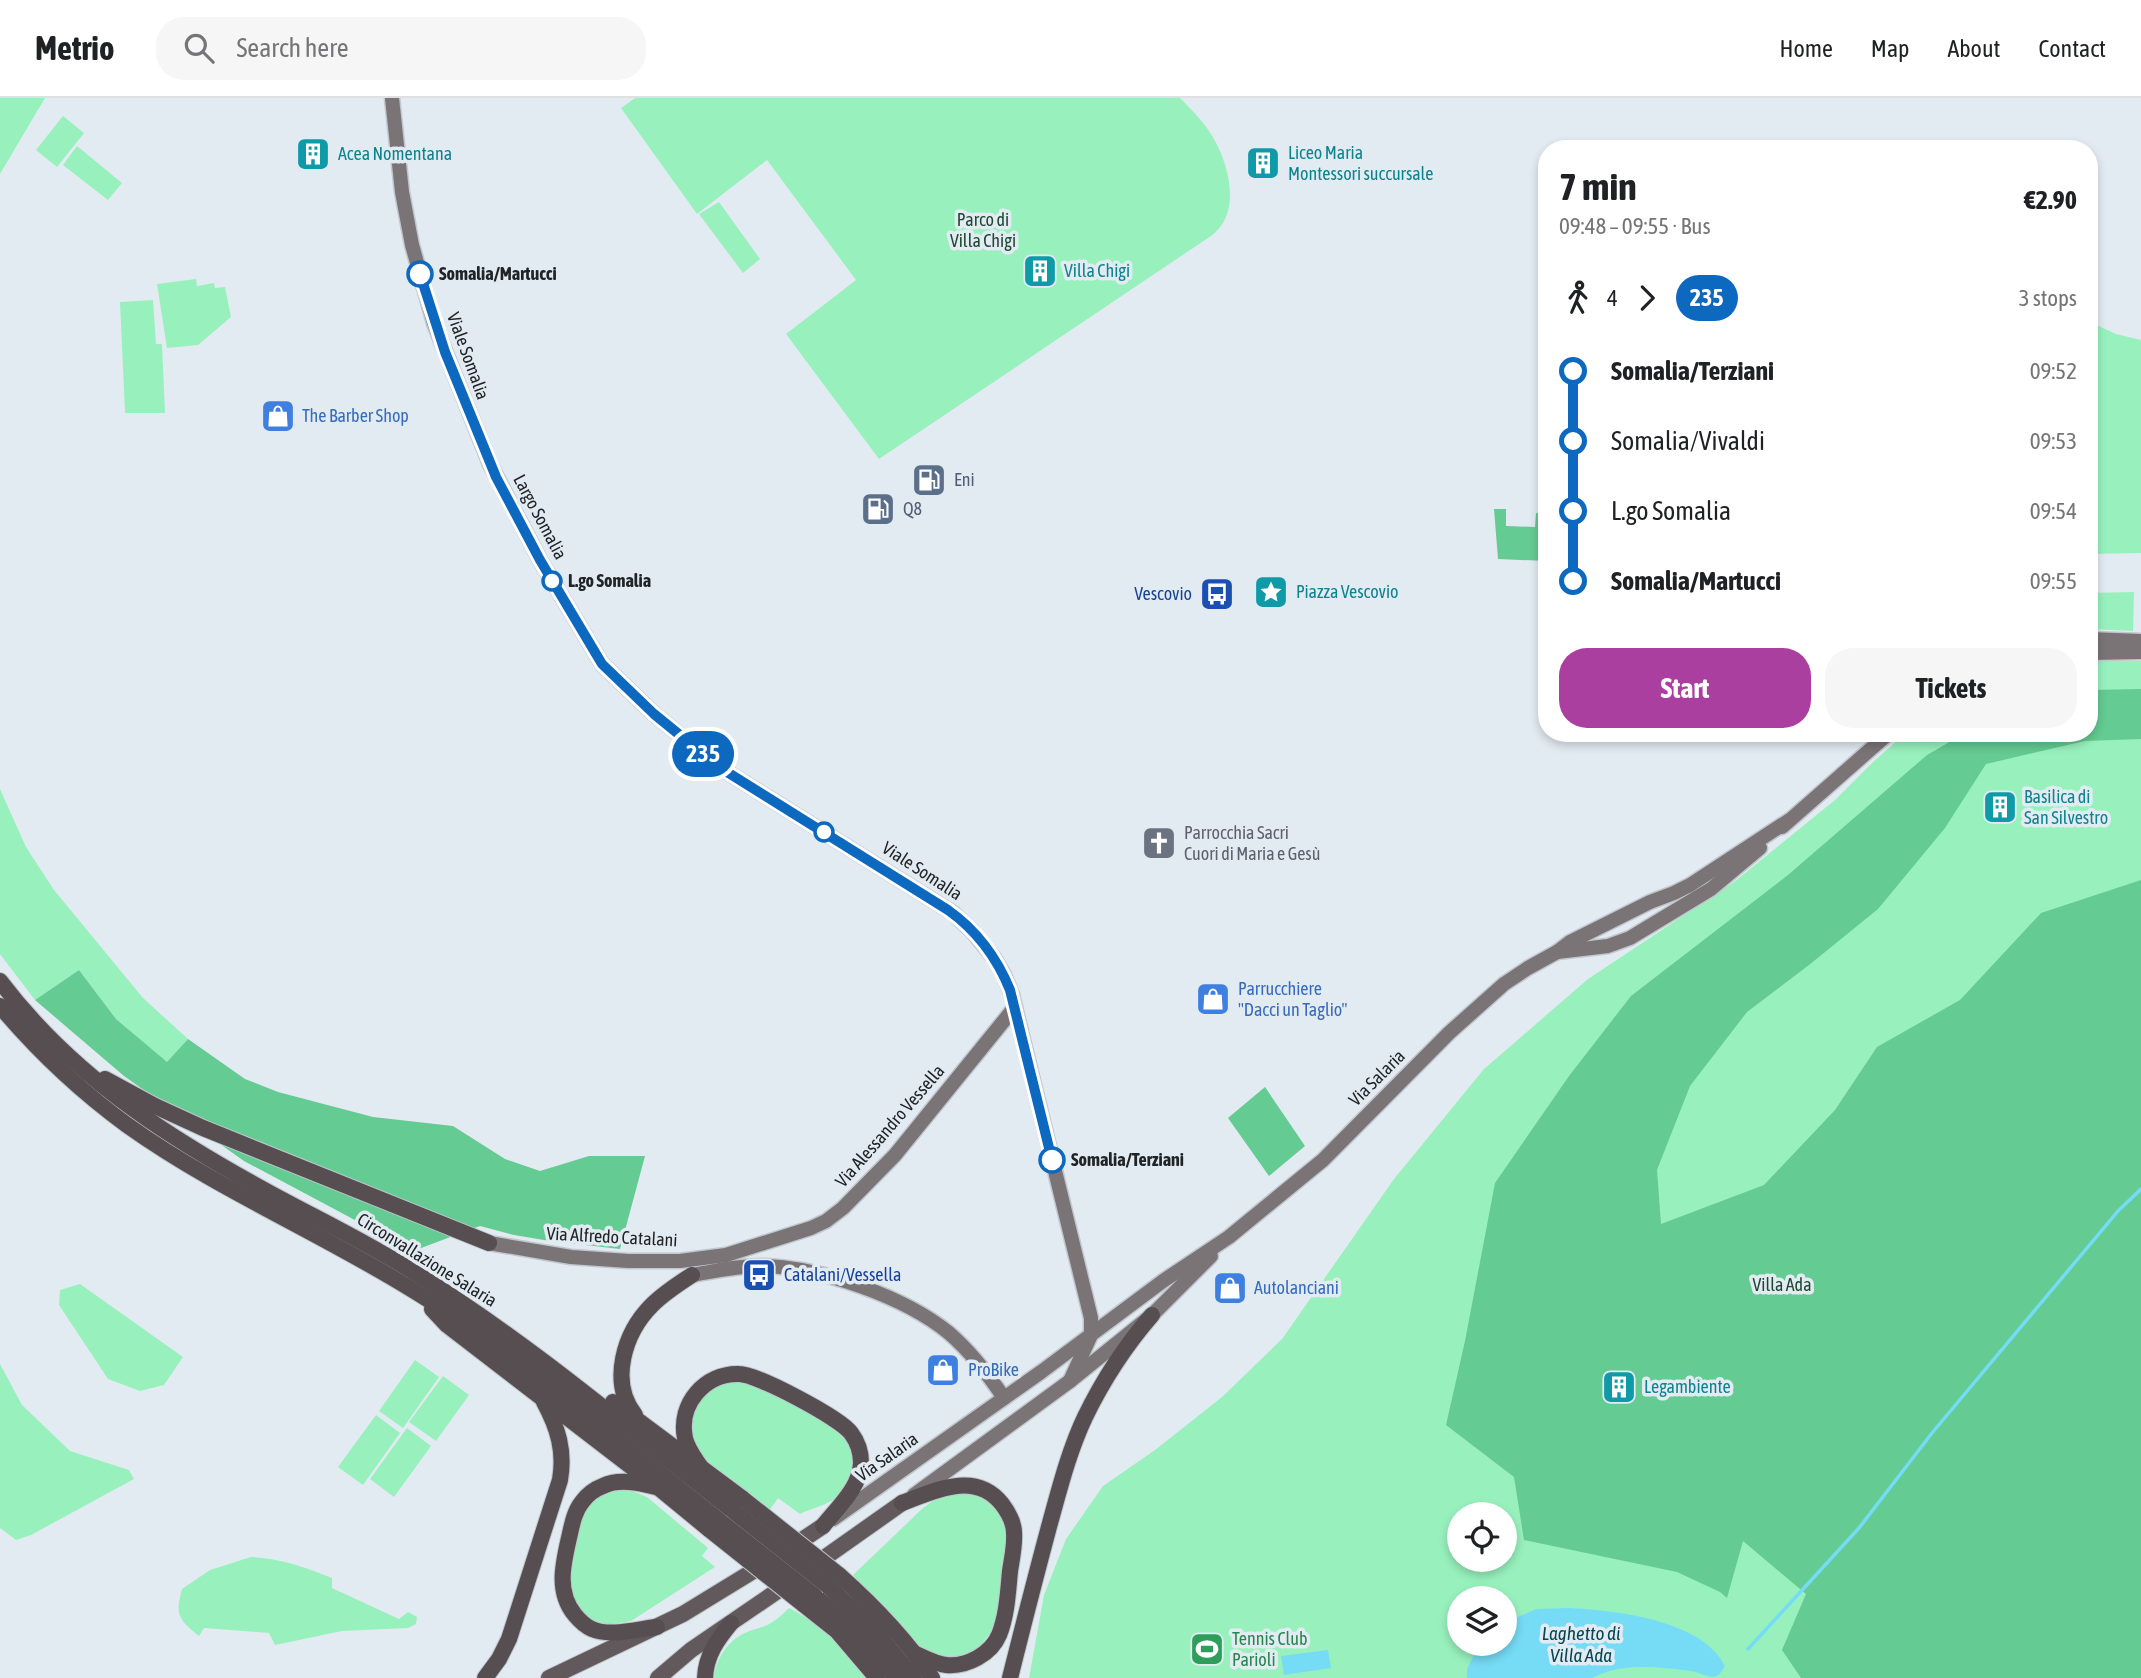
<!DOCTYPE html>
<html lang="en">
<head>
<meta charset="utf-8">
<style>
	:root { --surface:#fff; --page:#f6f6f6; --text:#202124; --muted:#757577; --line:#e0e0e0; --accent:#aa3fa0 }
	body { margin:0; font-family:"Asap Condensed",sans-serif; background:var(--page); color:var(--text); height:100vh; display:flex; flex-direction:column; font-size:26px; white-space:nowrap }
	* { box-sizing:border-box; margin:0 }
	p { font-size:23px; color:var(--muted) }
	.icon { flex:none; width:38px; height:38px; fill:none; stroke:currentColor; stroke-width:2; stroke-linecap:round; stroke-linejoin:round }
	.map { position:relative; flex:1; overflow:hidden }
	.details { position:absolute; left:1538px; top:42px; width:560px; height:602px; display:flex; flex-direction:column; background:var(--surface); border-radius:28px; box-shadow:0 4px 10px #0003 }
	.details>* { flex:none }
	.badge { padding:0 14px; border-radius:23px; font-size:24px; line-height:46px }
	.fabs { position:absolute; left:1447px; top:1404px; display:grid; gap:14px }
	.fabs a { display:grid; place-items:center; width:70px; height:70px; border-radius:50%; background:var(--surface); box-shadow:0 4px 10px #0003; font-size:35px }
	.map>.badge { position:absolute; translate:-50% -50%; box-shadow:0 0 0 4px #fff }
	.legs { display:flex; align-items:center; gap:10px; height:77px; padding:0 21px; font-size:23px }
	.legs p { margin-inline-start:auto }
	.head { display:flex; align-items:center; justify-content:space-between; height:119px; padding:0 21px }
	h1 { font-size:38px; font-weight:700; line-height:52px }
	.primary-button { display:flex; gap:14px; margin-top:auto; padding:14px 21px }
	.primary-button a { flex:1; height:80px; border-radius:28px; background:var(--accent); color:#fff; font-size:28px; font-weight:700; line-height:80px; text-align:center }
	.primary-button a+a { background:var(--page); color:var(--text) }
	ul { padding:0 21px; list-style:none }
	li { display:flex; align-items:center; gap:24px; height:70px; font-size:26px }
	li i { display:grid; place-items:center; width:10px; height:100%; margin:0 9px; background:currentColor }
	li i::after { content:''; width:18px; height:18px; margin:-9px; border:5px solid; border-radius:50%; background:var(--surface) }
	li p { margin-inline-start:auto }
	li:first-child i { background:linear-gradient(#0000 50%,currentColor 0) }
	li:last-child i { background:linear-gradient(currentColor 50%,#0000 0) }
	header { display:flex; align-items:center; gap:42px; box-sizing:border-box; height:98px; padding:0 35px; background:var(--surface); border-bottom:2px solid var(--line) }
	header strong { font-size:33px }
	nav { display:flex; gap:38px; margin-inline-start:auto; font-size:24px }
	.search { width:490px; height:63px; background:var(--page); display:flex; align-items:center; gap:18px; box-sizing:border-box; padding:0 24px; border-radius:28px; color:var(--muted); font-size:26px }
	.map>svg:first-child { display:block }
	.green { fill:#98f1bd; fill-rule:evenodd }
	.forest { fill:#64cb92 }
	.water { fill:#76dcf6 }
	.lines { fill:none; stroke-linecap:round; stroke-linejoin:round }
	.stream { stroke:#76dcf6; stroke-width:3.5 }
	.secondary-casing { stroke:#c0c7cd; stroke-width:17 }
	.primary-casing { stroke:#c0c7cd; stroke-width:18 }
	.trunk-casing { stroke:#c0c7cd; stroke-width:18 }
	.secondary { stroke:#7a7476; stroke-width:14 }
	.primary { stroke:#61595c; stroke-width:16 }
	.trunk { stroke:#564e51; stroke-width:16 }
	.trunk-bridge-casing { stroke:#c0c7cd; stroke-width:18; stroke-linecap:butt }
	.trunk-bridge { stroke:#564e51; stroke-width:16 }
	.line-1-casing { stroke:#fff; stroke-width:16 }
	.line-1 { stroke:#0c69bf; stroke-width:10 }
	.stop-1-dot { fill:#fff; stroke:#0c69bf; stroke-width:3.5 }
	.labels { text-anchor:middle; stroke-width:7; stroke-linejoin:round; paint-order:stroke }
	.culture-label { font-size:18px; fill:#0d838f; stroke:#e3ebf2; text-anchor:start }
	.park-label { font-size:18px; fill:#1d4831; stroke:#e3ebf2 }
	.stop-label { font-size:18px; font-weight:bold; fill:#212426; stroke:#e3ebf2; text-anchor:start }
	.street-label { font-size:18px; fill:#212426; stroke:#e3ebf2 }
	.shop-label { font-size:18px; fill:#366cbe; stroke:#e3ebf2; text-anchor:start }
	.service-label { font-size:18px; fill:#4e5e75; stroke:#e3ebf2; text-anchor:start }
	.transit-label { font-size:18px; fill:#164399; stroke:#e3ebf2; text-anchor:end }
	.worship-label { font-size:18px; fill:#5b616d; stroke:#e3ebf2; text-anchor:start }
	.leisure-label { font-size:18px; fill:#27864d; stroke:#e3ebf2; text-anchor:start }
	.water-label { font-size:19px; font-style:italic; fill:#054654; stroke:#e3ebf2 }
</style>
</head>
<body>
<header>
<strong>Metrio</strong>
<div class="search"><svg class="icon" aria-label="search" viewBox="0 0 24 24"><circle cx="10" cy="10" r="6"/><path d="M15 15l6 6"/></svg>Search here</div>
<nav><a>Home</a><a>Map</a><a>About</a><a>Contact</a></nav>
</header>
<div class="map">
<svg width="2141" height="1580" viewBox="0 0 2141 1580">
	<rect width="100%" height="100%" fill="#e3ebf2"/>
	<g class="green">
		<path d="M0,0H45L0,76Z"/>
		<path d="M635,0H1180C1190,10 1201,21 1209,33C1228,61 1244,114 1211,138L879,361L786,236L856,182L767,62L697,116L621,10Z"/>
		<path d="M63,18L84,35L57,69L36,52Z"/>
		<path d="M77,48L122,85L108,102L63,67Z"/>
		<path d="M719,104L760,161L743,175L699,116Z"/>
		<path d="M196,181L197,188L214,185L215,190L225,189L231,219L198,247L167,250L157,186Z"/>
		<path d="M153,202L156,246H162L165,315H125L120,204Z"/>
		<path d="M2090,224L2116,236L2141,242V455L2090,456Z"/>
		<path d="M2134,494L2133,533L2090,531V495Z"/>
		<path d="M2098,563H2141V1580H1029L1044,1497L1066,1441L1103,1388L1155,1352L1222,1299L1282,1241L1394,1081L1484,971L1588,881L1734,784L1835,702L1873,664L1906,635H2090V565ZM1460,1416H1505V1461H1460ZM1460,1500H1505V1545H1460Z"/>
		<path d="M0,691L26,749L54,792L143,900L188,941L167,965L116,921L79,872L35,902L0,856Z"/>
		<path d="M80,1186L183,1259L164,1287L140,1293L108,1281L59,1207L60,1192Z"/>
		<path d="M415,1262L439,1279L403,1330L379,1313Z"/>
		<path d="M0,1266L22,1307L70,1353L129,1372L134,1381L31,1437L16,1442L0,1430Z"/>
		<path d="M443,1278L469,1297L436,1343L409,1324Z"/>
		<path d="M727,1283C734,1283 742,1283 749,1284C763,1287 840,1332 848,1342C858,1358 854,1379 843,1393C832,1407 814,1409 800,1416L778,1400L769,1413L703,1363L695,1351L689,1322L701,1298Z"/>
		<path d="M376,1317L400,1335L363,1387L338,1369Z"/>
		<path d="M407,1330L431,1348L394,1399L370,1381Z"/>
		<path d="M625,1390L647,1399L708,1450L702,1458L715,1469L631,1523L607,1527L598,1526L587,1520L576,1507L567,1480L578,1423L587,1406L609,1392Z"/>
		<path d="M958,1393L982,1398L997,1410L1005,1424L1008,1445L996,1523L993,1532L976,1553L968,1557L947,1561L920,1552L853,1477L923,1410L937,1400Z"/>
		<path d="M251,1459C280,1460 305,1469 332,1480V1490L399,1521L408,1514L417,1519L416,1526L408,1530L342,1533L275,1547L269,1535L204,1530L199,1538C178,1521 175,1517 182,1491L210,1472Z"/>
		<path d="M789,1510C818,1524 848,1553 866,1580H714C716,1561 727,1543 745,1535C753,1531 763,1530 771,1525C778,1521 783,1516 789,1510Z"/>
	</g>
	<g class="forest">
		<path d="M1494,411H1506V428L1535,429L1536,415L1547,416V463L1498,461Z"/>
		<path d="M2141,591V641L2085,643L1986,666L1945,730L1878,811L1809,867L1747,914L1690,988L1657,1072L1661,1126L1764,1087L1835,1012L1877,949L1960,902L2041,815L2141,782V1580H1801L1782,1552L1806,1496L1743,1443L1727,1500L1720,1494L1677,1474L1524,1442L1514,1379L1446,1327L1465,1243L1495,1085L1569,978L1631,898L1788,777L1927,657L1965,635H2090V592Z"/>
		<path d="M79,872L116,921L167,964L188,941L245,981L278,994L373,1019L453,1028L505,1061L540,1073L589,1058H645L620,1151L550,1143L514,1137L480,1128L413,1153L244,1063L124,978L35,902Z"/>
		<path d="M1265,989L1305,1048L1269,1078L1228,1020Z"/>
	</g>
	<g class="water">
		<path d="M1569,1510C1614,1512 1703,1522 1725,1568C1722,1573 1719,1579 1713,1579C1707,1579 1698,1574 1691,1573C1657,1569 1623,1564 1592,1580H1467V1571L1480,1545H1505L1506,1524L1536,1511Z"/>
		<path d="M1328,1552L1331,1570L1284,1577L1281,1558Z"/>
	</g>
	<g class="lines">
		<path class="stream" d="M1748,1551L1859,1430L1932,1335L2118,1113L2141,1091"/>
		<g class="secondary-casing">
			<g id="secondary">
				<path d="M392,0L402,94L412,147L434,225L490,366L540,462L602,566L654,616L719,669L953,815L972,833L994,860L1004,877L1012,897L1091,1220V1237L1070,1283"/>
				<path d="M2090,541L2141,543"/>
				<path d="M2090,555L2141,554"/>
				<path d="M1782,729L1889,635"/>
				<path d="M1557,854L1608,848L1630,840L1711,791L1760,750"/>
				<path d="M489,1145L571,1159L628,1163H680L726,1157L811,1130L826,1123L843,1110L895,1057L1015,909"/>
				<path d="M692,1177C716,1173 741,1167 766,1168C822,1170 905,1199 949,1235C971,1254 988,1276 1004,1300"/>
				<path d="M914,1397L1070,1283L1152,1217L1211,1158"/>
				<path d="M833,1421L1041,1274L1163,1183L1229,1139L1323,1062L1449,935L1504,886L1528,870L1557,854L1570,844L1650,804L1674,795L1690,787L1788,723"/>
			</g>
		</g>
		<g class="primary-casing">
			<g id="primary">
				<path d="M787,1452L823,1428"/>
				<path d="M810,1470L902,1405"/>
				<path d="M549,1580L683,1516L768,1464"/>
				<path d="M658,1580L691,1552L792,1483"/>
			</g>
		</g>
		<g class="trunk-casing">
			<g id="trunk">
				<path d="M0,883C77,985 184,1050 296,1109C338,1131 380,1152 420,1178C531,1247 630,1332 733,1413"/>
				<path d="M0,908C38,953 79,992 127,1027C218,1092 322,1135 416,1194C525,1260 621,1345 721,1424"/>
				<path d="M105,981L155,1008L203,1030L489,1145"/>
				<path d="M432,1211L447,1227L659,1390L710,1432"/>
				<path d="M613,1304L743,1401"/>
				<path d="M635,1317C609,1284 624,1235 652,1207C664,1195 678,1186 692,1177"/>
				<path d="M700,1368C694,1359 687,1350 685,1340C678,1306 705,1275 739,1276C757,1276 840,1320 851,1335C857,1343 861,1354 861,1365C860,1390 837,1410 823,1428"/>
				<path d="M656,1389C640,1385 619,1380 603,1388C595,1391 587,1397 582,1404C574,1414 572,1427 569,1440C563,1466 556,1494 575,1517C580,1523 585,1528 592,1531C610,1539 637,1531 657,1529"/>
				<path d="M902,1405C934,1393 975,1372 1002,1406C1008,1414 1014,1425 1014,1435C1015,1447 1012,1460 1010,1473C1008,1494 1007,1517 999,1537C991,1556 967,1569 946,1567C936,1566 925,1560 916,1556"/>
				<path d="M839,1477C874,1508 906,1541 932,1580"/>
				<path d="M828,1488L872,1529L914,1580"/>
				<path d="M815,1498L855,1532L896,1580"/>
				<path d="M803,1506L837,1533L877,1580"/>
				<path d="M485,1580L499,1561L509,1541L560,1382C565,1353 558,1330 544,1304"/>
				<path d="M705,1580C706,1557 717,1542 731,1525"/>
				<path d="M1010,1580C1023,1528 1036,1477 1050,1425C1060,1389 1069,1353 1085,1319C1103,1282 1125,1248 1152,1217"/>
			</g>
		</g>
		<use href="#secondary" class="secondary"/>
		<use href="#primary" class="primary"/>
		<use href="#trunk" class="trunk"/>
		<g class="trunk-bridge-casing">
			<g id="trunk-bridge">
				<path d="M743,1401L839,1477"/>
				<path d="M733,1413L828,1488"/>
				<path d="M721,1424L815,1498"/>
				<path d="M710,1432L803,1506"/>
			</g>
		</g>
		<use href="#trunk-bridge" class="trunk-bridge"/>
	</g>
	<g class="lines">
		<g class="line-1-casing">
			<path id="line-1" d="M420,176L445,254L496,379L540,462L602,566L654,616L719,669L948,812C976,832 997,860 1010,892L1052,1062"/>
		</g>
		<use href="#line-1" class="line-1"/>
	</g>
	<defs>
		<g id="building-square" transform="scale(1.75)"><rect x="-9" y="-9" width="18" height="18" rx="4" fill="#0f9aa8" stroke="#e3ebf2"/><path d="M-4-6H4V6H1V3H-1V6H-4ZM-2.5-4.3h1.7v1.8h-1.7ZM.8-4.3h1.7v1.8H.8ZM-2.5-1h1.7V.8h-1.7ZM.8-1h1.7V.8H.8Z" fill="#fff"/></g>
		<g id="shop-square" transform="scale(1.75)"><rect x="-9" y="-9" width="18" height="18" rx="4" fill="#3f7fe0" stroke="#e3ebf2"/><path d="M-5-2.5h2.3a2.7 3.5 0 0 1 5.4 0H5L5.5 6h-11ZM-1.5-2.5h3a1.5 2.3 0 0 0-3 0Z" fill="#fff"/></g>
		<g id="fuel-square" transform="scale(1.75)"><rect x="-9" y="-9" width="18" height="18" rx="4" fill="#5c6f8a" stroke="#e3ebf2"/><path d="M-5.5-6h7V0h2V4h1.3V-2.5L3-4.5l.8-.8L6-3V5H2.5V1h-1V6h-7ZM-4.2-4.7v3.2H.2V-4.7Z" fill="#fff"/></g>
		<g id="sight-square" transform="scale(1.75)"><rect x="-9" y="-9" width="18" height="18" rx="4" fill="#0f9aa8" stroke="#e3ebf2"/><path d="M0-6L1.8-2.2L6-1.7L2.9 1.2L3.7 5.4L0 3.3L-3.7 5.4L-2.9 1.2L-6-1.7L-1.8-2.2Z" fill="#fff"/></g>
		<g id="bus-square" transform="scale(1.75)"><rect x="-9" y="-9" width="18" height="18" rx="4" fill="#1a4fb4" stroke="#e3ebf2"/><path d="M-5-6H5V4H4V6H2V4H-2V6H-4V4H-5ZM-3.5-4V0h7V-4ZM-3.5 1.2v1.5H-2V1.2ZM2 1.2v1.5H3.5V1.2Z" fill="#fff"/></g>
		<g id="church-square" transform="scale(1.75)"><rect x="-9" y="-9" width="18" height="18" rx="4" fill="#6b7280" stroke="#e3ebf2"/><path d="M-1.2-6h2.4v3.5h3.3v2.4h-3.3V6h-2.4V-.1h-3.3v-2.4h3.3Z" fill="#fff"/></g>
		<g id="stadium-square" transform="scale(1.75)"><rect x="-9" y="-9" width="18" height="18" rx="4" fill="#2e9e5b" stroke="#e3ebf2"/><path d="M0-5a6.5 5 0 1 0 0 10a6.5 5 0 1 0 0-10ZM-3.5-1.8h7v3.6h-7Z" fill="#fff"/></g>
	</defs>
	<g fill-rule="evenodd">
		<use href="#building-square" x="313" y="56"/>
		<use href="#building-square" x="1263" y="65"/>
		<use href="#building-square" x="1040" y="173"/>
		<use href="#shop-square" x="278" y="318"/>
		<use href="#fuel-square" x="929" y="382"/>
		<use href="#fuel-square" x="878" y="411"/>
		<use href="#sight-square" x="1271" y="494"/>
		<use href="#bus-square" x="1217" y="496"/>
		<use href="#building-square" x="2000" y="709"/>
		<use href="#church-square" x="1159" y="745"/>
		<use href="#shop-square" x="1213" y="901"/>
		<use href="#bus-square" x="759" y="1177"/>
		<use href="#shop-square" x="1230" y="1190"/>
		<use href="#shop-square" x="943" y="1272"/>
		<use href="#building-square" x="1619" y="1289"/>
		<use href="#stadium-square" x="1207" y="1551"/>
	</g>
	<g class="stop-1-dot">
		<circle cx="420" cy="176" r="12"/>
		<circle cx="552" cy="483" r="9"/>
		<circle cx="824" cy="734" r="9"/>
		<circle cx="1052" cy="1062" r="12"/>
	</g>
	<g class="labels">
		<g class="culture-label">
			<text x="1288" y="61">Liceo Maria<tspan x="1288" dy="21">Montessori succursale</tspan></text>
			<text x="338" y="62">Acea Nomentana</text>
			<text x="1064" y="179">Villa Chigi</text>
			<text x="1296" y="500">Piazza Vescovio</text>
			<text x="2024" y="705">Basilica di<tspan x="2024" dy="21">San Silvestro</tspan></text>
			<text x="1644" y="1295">Legambiente</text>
		</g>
		<g class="park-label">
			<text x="983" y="128">Parco di<tspan x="983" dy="21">Villa Chigi</tspan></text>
			<text x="1782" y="1193">Villa Ada</text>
		</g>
		<g class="stop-label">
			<text x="439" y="182">Somalia/Martucci</text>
			<text x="568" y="489">L.go Somalia</text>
			<text x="1071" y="1068">Somalia/Terziani</text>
		</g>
		<g class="street-label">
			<text transform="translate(468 258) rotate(70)" y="6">Viale Somalia</text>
			<text transform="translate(540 419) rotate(62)" y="6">Largo Somalia</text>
			<text transform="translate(922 773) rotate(33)" y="6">Viale Somalia</text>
			<text transform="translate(1377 980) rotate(-45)" y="6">Via Salaria</text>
			<text transform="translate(890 1028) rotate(-49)" y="6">Via Alessandro Vessella</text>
			<text transform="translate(612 1139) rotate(3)" y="6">Via Alfredo Catalani</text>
			<text transform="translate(427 1162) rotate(32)" y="6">Circonvallazione Salaria</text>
			<text transform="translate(887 1359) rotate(-35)" y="6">Via Salaria</text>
		</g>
		<g class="shop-label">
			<text x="302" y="324">The Barber Shop</text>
			<text x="1238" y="897">Parrucchiere<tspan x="1238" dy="21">"Dacci un Taglio"</tspan></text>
			<text x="1254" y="1196">Autolanciani</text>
			<text x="968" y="1278">ProBike</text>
		</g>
		<g class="service-label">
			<text x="954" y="388">Eni</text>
			<text x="903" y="417">Q8</text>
		</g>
		<g class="transit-label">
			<text x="1192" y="502">Vescovio</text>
			<text x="784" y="1183" text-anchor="start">Catalani/Vessella</text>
		</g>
		<g class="worship-label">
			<text x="1184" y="741">Parrocchia Sacri<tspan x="1184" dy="21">Cuori di Maria e Gesù</tspan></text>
		</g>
		<g class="leisure-label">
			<text x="1232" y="1547">Tennis Club<tspan x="1232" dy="21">Parioli</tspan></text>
		</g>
		<g class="water-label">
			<text x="1581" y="1542">Laghetto di<tspan x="1581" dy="22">Villa Ada</tspan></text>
		</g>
	</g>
</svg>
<div class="fabs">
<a><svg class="icon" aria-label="locate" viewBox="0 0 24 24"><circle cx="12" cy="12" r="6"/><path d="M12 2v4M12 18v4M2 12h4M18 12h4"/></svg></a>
<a><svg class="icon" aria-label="layers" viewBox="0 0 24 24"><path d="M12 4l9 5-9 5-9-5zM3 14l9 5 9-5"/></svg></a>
</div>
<b class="badge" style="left:703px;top:656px;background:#0c69bf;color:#fff">235</b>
<section class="details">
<div class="head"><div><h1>7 min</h1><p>09:48 – 09:55 · Bus</p></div><b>€2.90</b></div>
<div class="legs"><svg class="icon" aria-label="walk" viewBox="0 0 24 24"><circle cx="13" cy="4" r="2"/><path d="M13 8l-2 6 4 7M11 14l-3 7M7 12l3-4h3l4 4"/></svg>4<svg class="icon" aria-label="forward" viewBox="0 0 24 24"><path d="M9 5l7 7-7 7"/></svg><b class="badge" style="background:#0c69bf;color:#fff">235</b><p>3 stops</p></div>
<ul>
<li><i style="color:#0c69bf"></i><b>Somalia/Terziani</b><p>09:52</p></li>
<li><i style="color:#0c69bf"></i><span>Somalia/Vivaldi</span><p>09:53</p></li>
<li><i style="color:#0c69bf"></i><span>L.go Somalia</span><p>09:54</p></li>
<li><i style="color:#0c69bf"></i><b>Somalia/Martucci</b><p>09:55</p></li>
</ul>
<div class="primary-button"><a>Start</a><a>Tickets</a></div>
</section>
</div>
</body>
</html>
